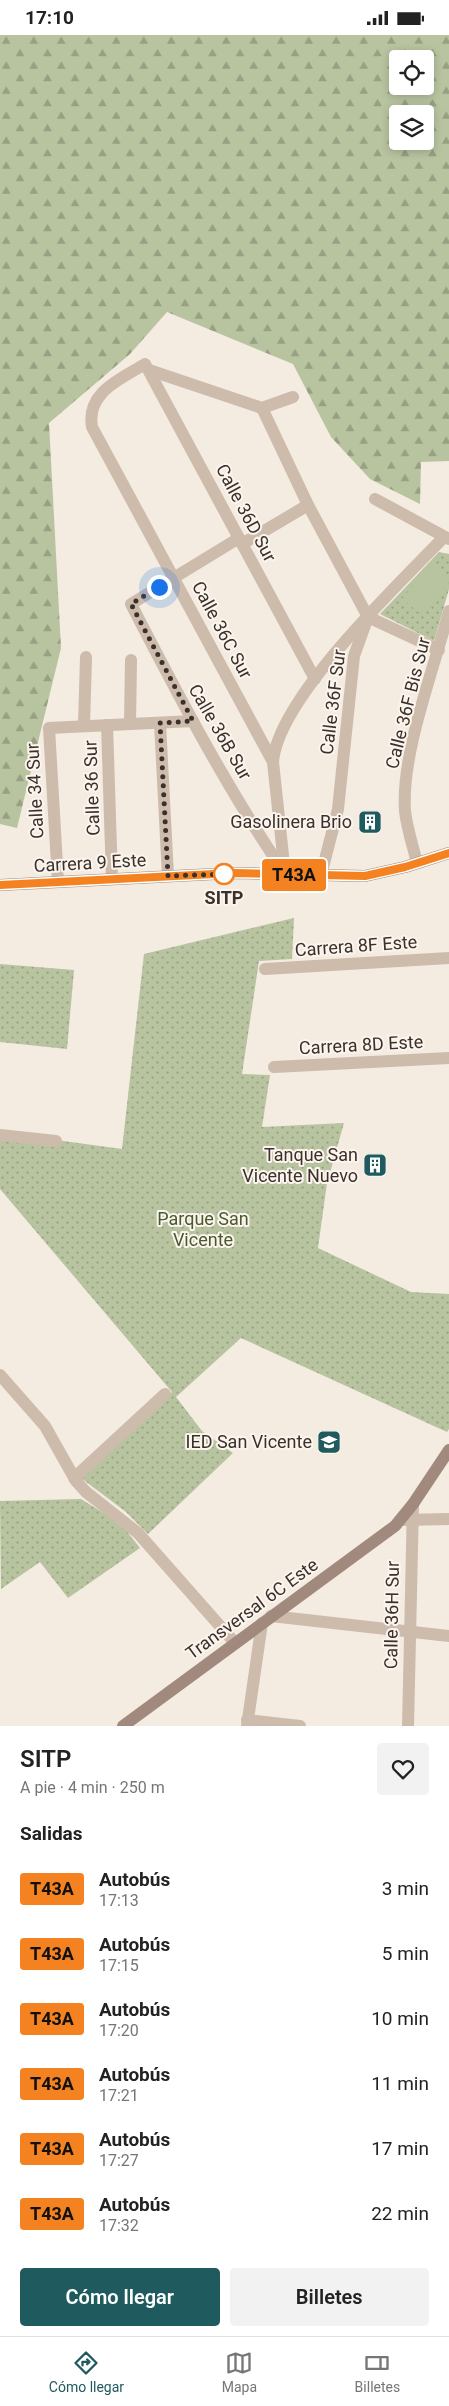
<!DOCTYPE html>
<html lang="es">
<head>
<meta charset="utf-8">
<style>
	:root { --surface:#fff; --page:#f2f2f2; --text:#222; --muted:#767676; --line:#e0e0e0; --accent:#1f5a5e }
	body { margin:0; font-family:Roboto,sans-serif; background:var(--page); color:var(--text); height:100vh; display:flex; flex-direction:column; font-size:19px; white-space:nowrap }
	* { box-sizing:border-box; margin:0 }
	p { font-size:16px; color:var(--muted) }
	.icon { flex:none; width:28px; height:28px; fill:none; stroke:currentColor; stroke-width:2; stroke-linecap:round; stroke-linejoin:round }
	.map { position:relative; height:1691px; overflow:hidden }
	.drawer { display:flex; flex-direction:column; background:var(--surface); flex:1 }
	.drawer>* { flex:none }
	.badge { padding:0 10px; border-radius:4px; font-size:18px; line-height:32px }
	.tools { position:absolute; left:389px; top:15px; display:grid; gap:10px }
	.tools a { display:grid; place-items:center; width:45px; height:45px; border-radius:5px; background:var(--surface); box-shadow:0 2px 8px #0003; font-size:25px }
	.you { position:absolute; width:25px; height:25px; margin:-12px; border:4px solid #fff; border-radius:50%; background:#1a73e8; box-shadow:0 0 0 8px #1a73e833 }
	.map>.badge { position:absolute; translate:-50% -50%; box-shadow:0 0 0 2px #fff }
	h2 { padding:0 20px; font-size:19px; line-height:45px }
	.round { display:grid; place-items:center; flex:none; width:52px; height:52px; border-radius:5px; background:var(--page) }
	.overview { display:flex; align-items:center; justify-content:space-between; height:85px; padding:0 20px }
	h1 { font-size:24px; font-weight:600; line-height:38px }
	.button { display:flex; gap:10px; margin-top:auto; padding:10px 20px }
	.button a { flex:1; height:58px; border-radius:5px; background:var(--accent); color:#fff; font-size:20px; font-weight:600; line-height:58px; text-align:center }
	.button a+a { background:var(--page); color:var(--text) }
	ul { padding:0; list-style:none }
	li { display:flex; align-items:center; gap:15px; height:65px; padding:0 20px }
	li div { flex:1 }
	li b { display:block; font-size:19px }
	li em { font-style:normal }
	li .badge { min-width:55px; font-weight:700; text-align:center }
	.status { display:flex; justify-content:space-between; align-items:center; height:35px; padding:0 25px; background:var(--surface); direction:ltr }
	.status svg { height:14px; fill:currentColor }
	.tab-bar { display:flex; justify-content:space-around; align-items:center; height:70px; border-top:1px solid var(--line); background:var(--surface); font-size:14px; color:var(--muted) }
	.tab-bar a { display:grid; justify-items:center; gap:2px }
	.tab-bar .current { color:var(--accent) }
	.map>svg:first-child { display:block }
	.forest { fill:url(#forest-firs); fill-rule:evenodd }
	.park { fill:url(#park-dots) }
	.garden { fill:#b8c4a0 }
	.lines { fill:none; stroke-linecap:round; stroke-linejoin:round }
	.street { stroke:#cdbbac; stroke-width:12 }
	.secondary { stroke:#a18a7d; stroke-width:12 }
	.line-casing { stroke:#fff; stroke-width:11 }
	.line { stroke:#f58220; stroke-width:8 }
	.walk { stroke:#3b302b; stroke-width:5; stroke-dasharray:0 9 }
	.stop-dot { fill:#fff; stroke:#f58220; stroke-width:2.5 }
	.labels { text-anchor:middle; stroke-width:4; stroke-linejoin:round; paint-order:stroke }
	.street-label { font-size:18px; fill:#3b302b; stroke:#fbf5ee }
	.poi-label { font-size:18px; fill:#3b302b; stroke:#fbf5ee; text-anchor:end }
	.stop-label { font-size:18px; font-weight:bold; fill:#3b302b; stroke:#fbf5ee }
	.park-label { font-size:18px; fill:#4a5a2e; stroke:#fbf5ee }
</style>
</head>
<body>
<div class="status"><b>17:10</b><svg viewBox="0 0 49 12"><path d="M0 12V9h3v3zM5 12V6h3v6zM10 12V3h3v9zM15 12V0h3v12zM26 1h20v11H26zM47 4h2v5h-2z"/></svg></div>
<div class="map">
<svg width="449" height="1691" viewBox="0 0 449 1691">
	<defs>
		<pattern id="forest-firs" width="22" height="20" patternUnits="userSpaceOnUse" patternTransform="scale(1.25)"><rect width="22" height="20" fill="#b8c4a0"/><path d="M5 1l3.5 6h-7zM16 11l3.5 6h-7z" fill="#97a083"/></pattern>
		<pattern id="park-dots" width="8" height="8" patternUnits="userSpaceOnUse" patternTransform="scale(1.25)"><rect width="8" height="8" fill="#b8c4a0"/><path d="M2 2h.1M6 6h.1" fill="none" stroke="#97a083" stroke-width="1.8" stroke-linecap="round"/></pattern>
	</defs>
	<rect width="100%" height="100%" fill="#f4ebe1"/>
	<path class="forest" d="M0,0H449V426L421,427L420,469L370,444L331,402L293,329L167,277L130,319L49,388L61,613L17,793L0,789ZM398,24H425V51H398ZM398,79H425V106H398Z"/>
	<g class="park">
		<path d="M439,517L449,519V554L434,606L380,579Z"/>
		<path d="M294,883L292,924L259,926L242,1039L270,1040L262,1092L344,1088L327,1148L318,1213L411,1257L449,1259V1394L447,1397L241,1303L176,1362L202,1396L233,1418L148,1499L126,1477L81,1443L172,1357L0,1154V1103L56,1105L122,1114L144,919Z"/>
		<path d="M0,929L74,935L67,1014L0,1007Z"/>
		<path d="M81,1464L121,1489L140,1513L68,1563L40,1527L1,1554L0,1466Z"/>
	</g>
	<path class="garden" d="M431,528L449,543V547L422,580L402,564Z"/>
	<g class="lines">
		<g class="street">
			<path d="M149,335L262,373L293,362"/>
			<path d="M262,373L308,470L368,582L354,621L338,774L321,840"/>
			<path d="M375,464L449,504"/>
			<path d="M239,503L131,569C178,660 226,752 284,837"/>
			<path d="M242,509L308,470"/>
			<path d="M368,582L439,615"/>
			<path d="M160,688L168,841"/>
			<path d="M130,689L131,625"/>
			<path d="M107,690L112,844"/>
			<path d="M84,691L86,622"/>
			<path d="M273,727C278,663 398,550 444,502"/>
			<path d="M417,828C413,811 407,794 405,776C401,718 434,634 449,576"/>
			<path d="M285,839L273,727L92,392C86,357 121,344 145,329L315,644"/>
			<path d="M58,847L49,693L193,686"/>
			<path d="M265,934L449,923"/>
			<path d="M274,1032L449,1023"/>
			<path d="M0,1100L56,1106"/>
			<path d="M0,1340L45,1391L76,1446L86,1457L138,1498L235,1608"/>
			<path d="M74,1443L165,1359"/>
			<path d="M404,1485L449,1484"/>
			<path d="M271,1581L449,1601"/>
			<path d="M247,1685L300,1691"/>
			<path d="M247,1691L262,1588"/>
			<path d="M408,1691L413,1469"/>
		</g>
		<g class="secondary">
			<path d="M0,850L234,838L365,841L405,832L449,818"/>
			<path d="M123,1691L395,1491L413,1469L449,1415"/>
		</g>
	</g>
	<g class="lines">
		<g class="line-casing">
			<path id="line" d="M0,850L234,838L365,841L405,832L449,818"/>
		</g>
		<use href="#line" class="line"/>
		<path class="walk" d="M159,552L131,569L193,686L160,688L168,841L224,839"/>
	</g>
	<defs>
		<g id="building-square" transform="scale(1.25)"><rect x="-9" y="-9" width="18" height="18" rx="4" fill="#1f5a5e" stroke="#fbf5ee"/><path d="M-4-6H4V6H1V3H-1V6H-4ZM-2.5-4.3h1.7v1.8h-1.7ZM.8-4.3h1.7v1.8H.8ZM-2.5-1h1.7V.8h-1.7ZM.8-1h1.7V.8H.8Z" fill="#fff"/></g>
		<g id="school-square" transform="scale(1.25)"><rect x="-9" y="-9" width="18" height="18" rx="4" fill="#1f5a5e" stroke="#fbf5ee"/><path d="M0-5L7-2L0 1L-7-2ZM-4 1L0 2.5L4 1V4Q0 6-4 4Z" fill="#fff"/></g>
	</defs>
	<g fill-rule="evenodd">
		<use href="#building-square" x="370" y="787"/>
		<use href="#building-square" x="375" y="1130"/>
		<use href="#school-square" x="329" y="1407"/>
	</g>
	<circle class="stop-dot" cx="224" cy="839" r="10"/>
	<g class="labels">
		<g class="street-label">
			<text transform="translate(246 478) rotate(62)" y="6">Calle 36D Sur</text>
			<text transform="translate(222 595) rotate(62)" y="6">Calle 36C Sur</text>
			<text transform="translate(333 667) rotate(-83)" y="6">Calle 36F Sur</text>
			<text transform="translate(408 668) rotate(-76)" y="6">Calle 36F Bis Sur</text>
			<text transform="translate(220 697) rotate(60)" y="6">Calle 36B Sur</text>
			<text transform="translate(92 753) rotate(-92)" y="6">Calle 36 Sur</text>
			<text transform="translate(35 756) rotate(-93)" y="6">Calle 34 Sur</text>
			<text transform="translate(90 828) rotate(-3)" y="6">Carrera 9 Este</text>
			<text transform="translate(356 911) rotate(-4)" y="6">Carrera 8F Este</text>
			<text transform="translate(361 1010) rotate(-3)" y="6">Carrera 8D Este</text>
			<text transform="translate(252 1574) rotate(-36)" y="6">Transversal 6C Este</text>
			<text transform="translate(392 1580) rotate(-89)" y="6">Calle 36H Sur</text>
		</g>
		<g class="poi-label">
			<text x="352" y="793">Gasolinera Brio</text>
			<text x="358" y="1126">Tanque San<tspan x="358" dy="21">Vicente Nuevo</tspan></text>
			<text x="312" y="1413">IED San Vicente</text>
		</g>
		<g class="stop-label">
			<text x="224" y="869">SITP</text>
		</g>
		<g class="park-label">
			<text x="203" y="1190">Parque San<tspan x="203" dy="21">Vicente</tspan></text>
		</g>
	</g>
</svg>
<div class="tools">
<a><svg class="icon" aria-label="locate" viewBox="0 0 24 24"><circle cx="12" cy="12" r="6"/><path d="M12 2v4M12 18v4M2 12h4M18 12h4"/></svg></a>
<a><svg class="icon" aria-label="layers" viewBox="0 0 24 24"><path d="M12 4l9 5-9 5-9-5zM3 14l9 5 9-5"/></svg></a>
</div>
<div class="you" style="left:159px;top:552px"></div>
<b class="badge" style="left:294px;top:840px;background:#f58220;color:#111">T43A</b>
</div>
<section class="drawer">
<div class="overview"><div><h1>SITP</h1><p>A pie · 4 min · 250 m</p></div><a class="round"><svg class="icon" aria-label="heart" viewBox="0 0 24 24"><path d="M12 20l-8-8c-3-5 5-10 8-4 3-6 11-1 8 4z"/></svg></a></div>
<h2>Salidas</h2>
<ul>
<li><span class="badge" style="background:#f58220;color:#111">T43A</span><div><b>Autobús</b><p>17:13</p></div><em>3 min</em></li>
<li><span class="badge" style="background:#f58220;color:#111">T43A</span><div><b>Autobús</b><p>17:15</p></div><em>5 min</em></li>
<li><span class="badge" style="background:#f58220;color:#111">T43A</span><div><b>Autobús</b><p>17:20</p></div><em>10 min</em></li>
<li><span class="badge" style="background:#f58220;color:#111">T43A</span><div><b>Autobús</b><p>17:21</p></div><em>11 min</em></li>
<li><span class="badge" style="background:#f58220;color:#111">T43A</span><div><b>Autobús</b><p>17:27</p></div><em>17 min</em></li>
<li><span class="badge" style="background:#f58220;color:#111">T43A</span><div><b>Autobús</b><p>17:32</p></div><em>22 min</em></li>
</ul>
<div class="button"><a>Cómo llegar</a><a>Billetes</a></div>
</section>
<nav class="tab-bar">
<a class="current"><svg class="icon" aria-label="directions" viewBox="0 0 24 24"><path d="M12 3l9 9-9 9-9-9zM9 14v-3h6M13 9l2 2-2 2"/></svg>Cómo llegar</a>
<a><svg class="icon" aria-label="map" viewBox="0 0 24 24"><path d="M3 6l6-2 6 2 6-2v14l-6 2-6-2-6 2zM9 4v14M15 6v14"/></svg>Mapa</a>
<a><svg class="icon" aria-label="tickets" viewBox="0 0 24 24"><path d="M3 7h18v10H3zM15 7v10"/></svg>Billetes</a>
</nav>
</body>
</html>
